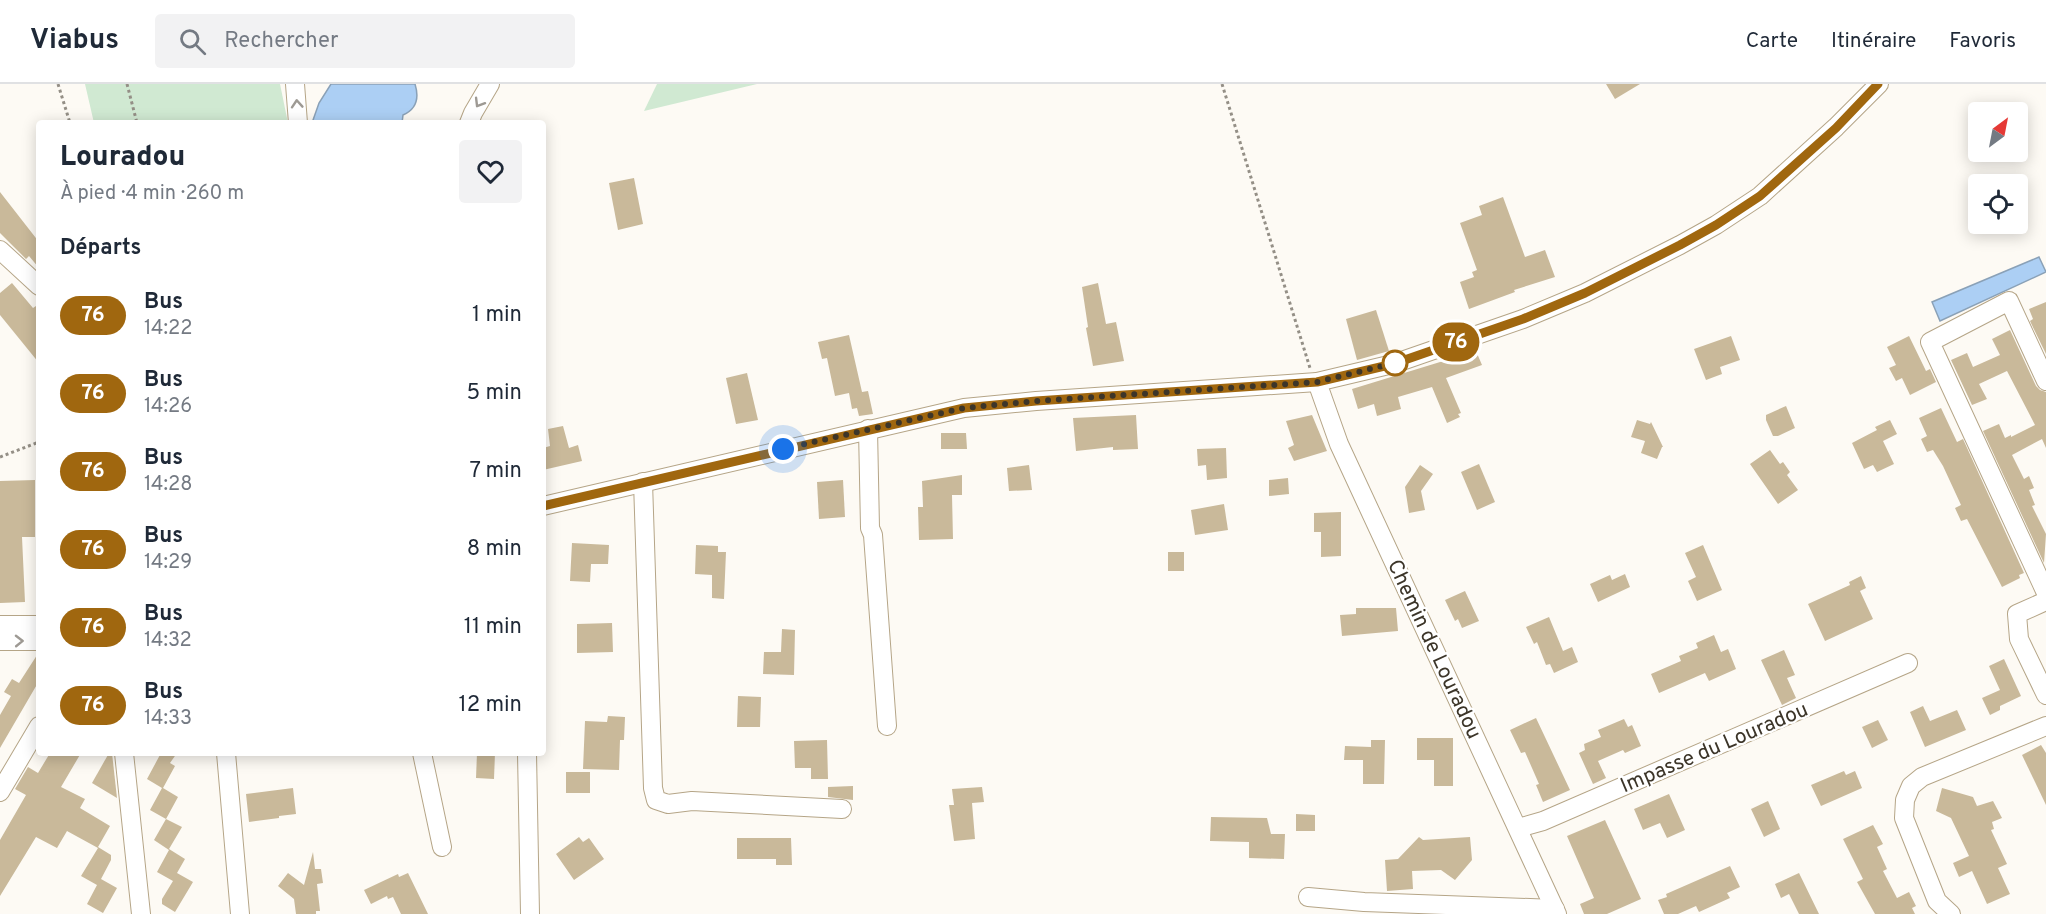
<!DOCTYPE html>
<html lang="fr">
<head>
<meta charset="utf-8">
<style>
	:root { --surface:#fff; --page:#f2f2f3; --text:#1f2937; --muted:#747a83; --line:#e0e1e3 }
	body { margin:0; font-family:Overpass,sans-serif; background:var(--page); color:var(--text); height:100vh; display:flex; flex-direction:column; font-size:22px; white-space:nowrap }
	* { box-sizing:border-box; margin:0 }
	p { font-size:20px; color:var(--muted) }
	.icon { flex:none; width:33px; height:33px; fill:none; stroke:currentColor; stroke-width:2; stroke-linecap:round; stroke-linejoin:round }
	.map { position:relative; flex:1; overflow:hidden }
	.panel { position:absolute; left:36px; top:36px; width:510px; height:636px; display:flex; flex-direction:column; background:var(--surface); border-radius:6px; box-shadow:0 3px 15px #0003 }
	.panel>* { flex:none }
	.badge { padding:0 12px; border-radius:20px; font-size:21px; line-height:39px }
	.needle { width:39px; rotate:32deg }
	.fabs { position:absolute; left:1968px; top:18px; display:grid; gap:12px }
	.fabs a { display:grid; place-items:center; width:60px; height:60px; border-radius:6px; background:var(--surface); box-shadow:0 3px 15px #0003; font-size:30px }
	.you { position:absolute; width:30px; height:30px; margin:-15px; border:4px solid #fff; border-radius:50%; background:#1a73e8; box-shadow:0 0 0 9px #1a73e833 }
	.map>.badge { position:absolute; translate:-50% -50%; box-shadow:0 0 0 3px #fff }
	h2 { padding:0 24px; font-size:22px; line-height:54px }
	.round { display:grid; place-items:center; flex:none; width:63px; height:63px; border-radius:6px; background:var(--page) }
	.overview { display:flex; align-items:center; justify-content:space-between; height:102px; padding:0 24px }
	h1 { font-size:28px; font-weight:800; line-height:45px }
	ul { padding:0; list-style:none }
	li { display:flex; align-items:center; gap:18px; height:78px; padding:0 24px }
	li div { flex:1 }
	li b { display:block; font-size:22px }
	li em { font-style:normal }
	li .badge { min-width:66px; font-weight:700; text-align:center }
	header { display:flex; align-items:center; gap:36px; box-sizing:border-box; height:84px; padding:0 30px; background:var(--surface); border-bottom:2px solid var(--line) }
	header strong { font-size:28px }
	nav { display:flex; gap:33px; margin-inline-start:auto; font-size:21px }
	.search { width:420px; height:54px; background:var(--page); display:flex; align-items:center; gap:15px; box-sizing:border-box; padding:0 21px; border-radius:6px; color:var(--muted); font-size:22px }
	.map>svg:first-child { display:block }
	.green { fill:#d0e9d2 }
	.water { fill:#accff4; stroke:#8aa1b7; stroke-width:1.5 }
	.building { fill:#c9b99a }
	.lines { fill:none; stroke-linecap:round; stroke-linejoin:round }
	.minor-casing { stroke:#b5a587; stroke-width:20 }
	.path { stroke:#948f86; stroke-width:3; stroke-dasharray:3 3; stroke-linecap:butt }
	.minor { stroke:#fff; stroke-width:18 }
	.oneway { stroke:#9e9a94 }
	.line-casing { stroke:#fff; stroke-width:14 }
	.line { stroke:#a0670f; stroke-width:9 }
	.walk { stroke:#3c3529; stroke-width:6; stroke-dasharray:0 10.8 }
	.stop-dot { fill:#fff; stroke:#a0670f; stroke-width:3 }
	.labels { text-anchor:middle; stroke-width:4.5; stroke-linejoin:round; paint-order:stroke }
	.street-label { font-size:21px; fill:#3c3529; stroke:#fff }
</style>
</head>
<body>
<header>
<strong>Viabus</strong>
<div class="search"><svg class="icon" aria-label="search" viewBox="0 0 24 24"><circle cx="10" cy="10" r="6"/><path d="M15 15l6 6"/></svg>Rechercher</div>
<nav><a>Carte</a><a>Itinéraire</a><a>Favoris</a></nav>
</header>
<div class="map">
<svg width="2046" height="830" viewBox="0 0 2046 830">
	<rect width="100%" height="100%" fill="#fdfaf4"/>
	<g class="green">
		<path d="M85,0H280L288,39H94Z"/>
		<path d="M657,0H757L644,27Z"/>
	</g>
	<g class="water">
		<path d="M331,0H415C419,13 417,25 403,31L402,39H312L319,19Z"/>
		<path d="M2039,173L2046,188L1940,237L1932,218Z"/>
	</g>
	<g class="building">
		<path d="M1606,0H1640L1615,15Z"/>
		<path d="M634,94L643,140L618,146L609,99Z"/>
		<path d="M0,108L39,158V184L29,172L26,175L0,149Z"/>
		<path d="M1503,113L1525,173L1545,166L1555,193L1514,206L1515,208L1469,225L1460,198L1474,193L1472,188L1477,186L1460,139L1482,131L1479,122Z"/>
		<path d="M12,199L33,224L39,220V279L0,231V209Z"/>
		<path d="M1098,199L1106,240L1116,238L1124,277L1093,282L1086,244L1088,243L1082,203Z"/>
		<path d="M2046,218V270L2030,237L2033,235L2029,225Z"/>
		<path d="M1376,226L1389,267L1357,276L1346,235Z"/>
		<path d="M2010,246L2036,302L2040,306L2046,308V364L2042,355L2012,371L2024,395L2029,392L2034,404L2029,406L2035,421L2032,422L2046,450L2044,479L1983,347L1999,340L2005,354L2011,351V353L2035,341L2007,287L1979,300L1987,315L1972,321L1951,276L1967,269L1973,283L2000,271L1992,255Z"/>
		<path d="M849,251L862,308L868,307L873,330L859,332L857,324L852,325L849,309L835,312L827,274L822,275L818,258Z"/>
		<path d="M1731,252L1740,276L1720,283L1722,290L1706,296L1694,265Z"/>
		<path d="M1909,252L1926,287L1930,285L1936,298L1910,311L1902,294L1896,297L1889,284L1896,281L1887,263Z"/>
		<path d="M1476,267L1482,281L1446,294L1461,329L1458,330L1460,333L1447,339L1432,303L1398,313L1401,325L1377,332L1374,320L1358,325L1352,305Z"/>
		<path d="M747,289L758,336L736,340L726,294Z"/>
		<path d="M1786,322L1795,344L1778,352H1773L1766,336V331Z"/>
		<path d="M1941,324L1957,358L1963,355L2024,489L2019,491L2020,494L2002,503L1967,435L1961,437L1955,424L1961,421L1943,382L1933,366L1927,368L1921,355L1927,352L1919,334Z"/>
		<path d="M1136,331L1138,365L1113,366V363L1076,367L1073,334Z"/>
		<path d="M1312,331L1327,367L1294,377L1288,364L1294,361L1286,337Z"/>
		<path d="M1637,336L1650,340L1651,338L1663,363H1662L1657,375L1641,369L1645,357L1631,353Z"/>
		<path d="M1890,336L1897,350L1883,357L1894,380L1877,388L1873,381L1864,385L1852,359L1877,346L1875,343Z"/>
		<path d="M563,342L569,364L578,361L582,377L543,386V364L550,362L548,345Z"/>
		<path d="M941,349H966L967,365H941Z"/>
		<path d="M1226,364L1227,394L1207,396L1206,381L1198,382L1197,365Z"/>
		<path d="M1770,366L1780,380L1783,378L1790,388L1787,391L1798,406L1778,420L1750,380Z"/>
		<path d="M1479,380L1495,418L1477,426L1461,388Z"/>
		<path d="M1029,381L1032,406L1009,407L1007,384Z"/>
		<path d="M1420,381L1433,390L1421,407L1425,426L1409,429L1405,403Z"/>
		<path d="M962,391V411H952L953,455L919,456L918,423H923L922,397Z"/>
		<path d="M1288,394L1289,410L1269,412V396Z"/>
		<path d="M35,396V453H22L25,518L0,519V397Z"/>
		<path d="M843,396L845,433L819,435L817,398Z"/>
		<path d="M1224,420L1228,446L1195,451L1191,426Z"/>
		<path d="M1341,428V472L1321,473V448H1314V429Z"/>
		<path d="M572,459L609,461L608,480H591L590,498L570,497Z"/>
		<path d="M696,461L718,462V468H726L724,515L712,514V491L695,490Z"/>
		<path d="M1703,461L1722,506L1697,517L1688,497L1696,493L1685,469Z"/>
		<rect x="1168" y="468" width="16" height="19"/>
		<path d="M1625,490L1630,503L1598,518L1590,500L1610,491L1612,496Z"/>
		<path d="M1861,492L1866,504L1860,507L1873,535L1825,557L1808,520L1850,501L1849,498Z"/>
		<path d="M1465,507L1479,537L1462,544L1458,535L1455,537L1445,516Z"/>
		<path d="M1356,524H1396L1398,547L1342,552L1340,531L1356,530Z"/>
		<path d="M1549,533L1563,567L1572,563L1578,578L1554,589L1550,580L1546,581L1537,558L1534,560L1526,543Z"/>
		<path d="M612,539L613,568L577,569V540Z"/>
		<path d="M782,545L795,546L794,591L763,590L764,568H781Z"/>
		<path d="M1714,551L1721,568L1728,565L1736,585L1709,597L1705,589L1659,609L1651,590L1681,577L1679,572L1698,564L1696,559Z"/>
		<path d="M1784,566L1795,591L1787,594L1796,614L1782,621L1761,576Z"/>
		<path d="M39,568V597L0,664V631L11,612L4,608L12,595L19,599Z"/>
		<path d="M2004,575L2021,612L2000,622V626L1990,631L1982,614L2000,606L1989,582Z"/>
		<path d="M738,612L761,613L760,643H737Z"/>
		<path d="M1923,622L1930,637L1957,626L1966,646L1925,663L1910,628Z"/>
		<path d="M608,632L625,633L624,656H620L619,686L583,685L585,637L607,638Z"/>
		<path d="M1536,634L1570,706L1543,718L1536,701L1539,700L1525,668L1521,669L1510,646Z"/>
		<path d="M1624,635L1628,643L1632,641L1641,662L1625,669L1623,666L1598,677L1606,694L1593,700L1579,669L1585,666L1584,660L1601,653L1598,646Z"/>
		<path d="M1878,636L1888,656L1872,664L1862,643Z"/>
		<path d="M1417,654H1453V702H1434V676H1417Z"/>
		<path d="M827,656L828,695H811V684H795L794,657Z"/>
		<path d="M1371,656H1385L1384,700H1363V676H1344L1345,662L1371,663Z"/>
		<path d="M2041,661L2046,669V721L2022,671Z"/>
		<path d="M50,669H81L61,703L85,715L80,724L110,742L98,763L111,771V776L101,795L117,804L103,829L87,820L97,801L81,792L98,764L67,747L57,764L36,753L0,812V756L26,711L15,705L28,683L38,689Z"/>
		<path d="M109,669H112L117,714L92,699Z"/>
		<path d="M161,669H177L170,679L175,682L163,704L178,713L166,735L182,743L169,765L185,775L177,789L193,798L175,828L162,820V815L173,797L157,788L169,766L154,756L166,735L150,726L162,704L147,695Z"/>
		<path d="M477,669H495L494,695L476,694Z"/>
		<path d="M1844,687L1846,691L1855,687L1862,704L1821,722L1811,701Z"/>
		<rect x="566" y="688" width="24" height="21"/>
		<path d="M853,702V716L828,713V703Z"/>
		<path d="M982,703L984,718L972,719L975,755L954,757L949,721H954L952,705Z"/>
		<path d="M293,704L296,730L279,732V734L249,738L246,710Z"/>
		<path d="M1942,704L1973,713L1977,722L1993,717L2002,734L1992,738L1994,745L1991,746L2007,780L1998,784L2010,810L1987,820L1972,787L1959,793L1953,779L1969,772L1951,734L1936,727Z"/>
		<path d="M1669,710L1685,746L1667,754L1660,739L1643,746L1634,725Z"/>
		<path d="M1768,717L1780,745L1764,753L1751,725Z"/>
		<path d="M1296,730L1315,731V747H1296Z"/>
		<path d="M1211,733L1267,734L1271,750H1285L1284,775L1249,774V758L1210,757Z"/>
		<path d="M1605,736L1641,815L1607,830H1584L1580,820L1594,814L1567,752Z"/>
		<path d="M1873,741L1883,760L1877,763L1887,785L1883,787L1897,814L1909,808L1916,822L1912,824L1915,830H1875L1857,798L1863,795L1843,755Z"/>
		<path d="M579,753L583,758L589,754L604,775L574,796L556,770Z"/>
		<path d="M1419,753L1423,756L1470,753L1472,776L1455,796L1441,786L1412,787L1413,805L1387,807L1385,776L1398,775Z"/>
		<path d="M737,754H791L792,781H776V775H737Z"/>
		<path d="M313,768L315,785H321L323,799L317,800L320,827H316V830H296L294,815L278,802L288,789L304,801Z"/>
		<path d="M1730,782L1740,803L1727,809L1730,814L1699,828L1696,822L1678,830H1664L1658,816L1667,813L1666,810Z"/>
		<path d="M408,789L428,830H401L393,813L388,815L387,812L371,820L364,806L398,790L399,793Z"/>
		<path d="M1799,789L1819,830H1799L1789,810L1781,814L1775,800Z"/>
	</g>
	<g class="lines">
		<g class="minor-casing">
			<g id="minor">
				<path d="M295,0L298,39"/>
				<path d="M469,39L473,29L490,0"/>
				<path d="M0,166L39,202"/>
				<path d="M2046,297L2009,217L1930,258L2046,509"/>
				<path d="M1317,298L1339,360L1557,830"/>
				<path d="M868,345L870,444L873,451L887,642"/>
				<path d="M643,398L653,704L656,716L668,720L692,717L842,725"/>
				<path d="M543,422L964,324L1036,317L1317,298L1393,280L1523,235L1585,209L1680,161L1716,141L1760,112L1836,43L1879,0"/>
				<path d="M2046,517L2017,530L2019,555L2046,611"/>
				<path d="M0,541H39"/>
				<path d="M0,557H39"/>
				<path d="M124,669L141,830"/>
				<path d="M226,669L240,830"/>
				<path d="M422,669L442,763"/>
				<path d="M527,669L530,830"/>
				<path d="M0,708L39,642"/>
				<path d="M1518,744L1543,737L1908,579"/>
				<path d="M1308,813L1364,818L1555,825"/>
				<path d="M1951,830L1937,817L1904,734L1905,716L1911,702L1922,693L2046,642"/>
			</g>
		</g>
		<g class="path">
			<path d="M58,0L70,39"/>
			<path d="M127,0L137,39"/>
			<path d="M1222,0L1310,284"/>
			<path d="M0,373L39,358"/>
		</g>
		<use href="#minor" class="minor"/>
	</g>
	<defs><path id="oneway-chevron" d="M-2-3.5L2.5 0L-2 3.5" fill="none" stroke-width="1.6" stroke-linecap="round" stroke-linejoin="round" transform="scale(1.5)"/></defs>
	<g class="oneway">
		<use href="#oneway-chevron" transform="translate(479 19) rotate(121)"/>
		<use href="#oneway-chevron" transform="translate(297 20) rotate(-94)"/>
		<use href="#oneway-chevron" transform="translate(19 557) rotate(-1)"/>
	</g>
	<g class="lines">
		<g class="line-casing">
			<path id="line" d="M543,422L964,324L1036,317L1317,298L1393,280L1523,235L1585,209L1680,161L1716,141L1760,112L1836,44L1878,0"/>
		</g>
		<use href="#line" class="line"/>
		<path class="walk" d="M783,365L964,324L1036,317L1317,298L1395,279"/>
	</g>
	<circle class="stop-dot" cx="1395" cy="279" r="12"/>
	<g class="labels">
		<g class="street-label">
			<text transform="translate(1435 565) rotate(65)" y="7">Chemin de Louradou</text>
			<text transform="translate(1714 663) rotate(-23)" y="7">Impasse du Louradou</text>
		</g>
	</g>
</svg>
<div class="fabs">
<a><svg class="needle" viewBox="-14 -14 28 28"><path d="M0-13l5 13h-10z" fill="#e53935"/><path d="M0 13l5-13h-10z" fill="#747a83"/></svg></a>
<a><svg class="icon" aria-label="locate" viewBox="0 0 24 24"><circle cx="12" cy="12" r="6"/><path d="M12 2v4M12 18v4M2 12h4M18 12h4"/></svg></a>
</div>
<div class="you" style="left:783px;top:365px"></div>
<b class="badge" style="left:1456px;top:258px;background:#a0670f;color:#fff">76</b>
<section class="panel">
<div class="overview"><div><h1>Louradou</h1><p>À pied · 4 min · 260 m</p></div><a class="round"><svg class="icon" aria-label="heart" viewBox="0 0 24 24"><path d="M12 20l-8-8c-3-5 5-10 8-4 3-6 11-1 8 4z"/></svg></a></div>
<h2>Départs</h2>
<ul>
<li><span class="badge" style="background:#a0670f;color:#fff">76</span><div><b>Bus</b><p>14:22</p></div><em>1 min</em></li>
<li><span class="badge" style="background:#a0670f;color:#fff">76</span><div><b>Bus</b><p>14:26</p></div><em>5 min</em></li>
<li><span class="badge" style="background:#a0670f;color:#fff">76</span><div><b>Bus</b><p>14:28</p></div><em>7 min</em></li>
<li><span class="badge" style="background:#a0670f;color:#fff">76</span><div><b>Bus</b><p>14:29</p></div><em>8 min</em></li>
<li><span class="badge" style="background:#a0670f;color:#fff">76</span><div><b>Bus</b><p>14:32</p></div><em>11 min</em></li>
<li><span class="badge" style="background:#a0670f;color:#fff">76</span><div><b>Bus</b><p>14:33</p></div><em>12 min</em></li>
</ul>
</section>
</div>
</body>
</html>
